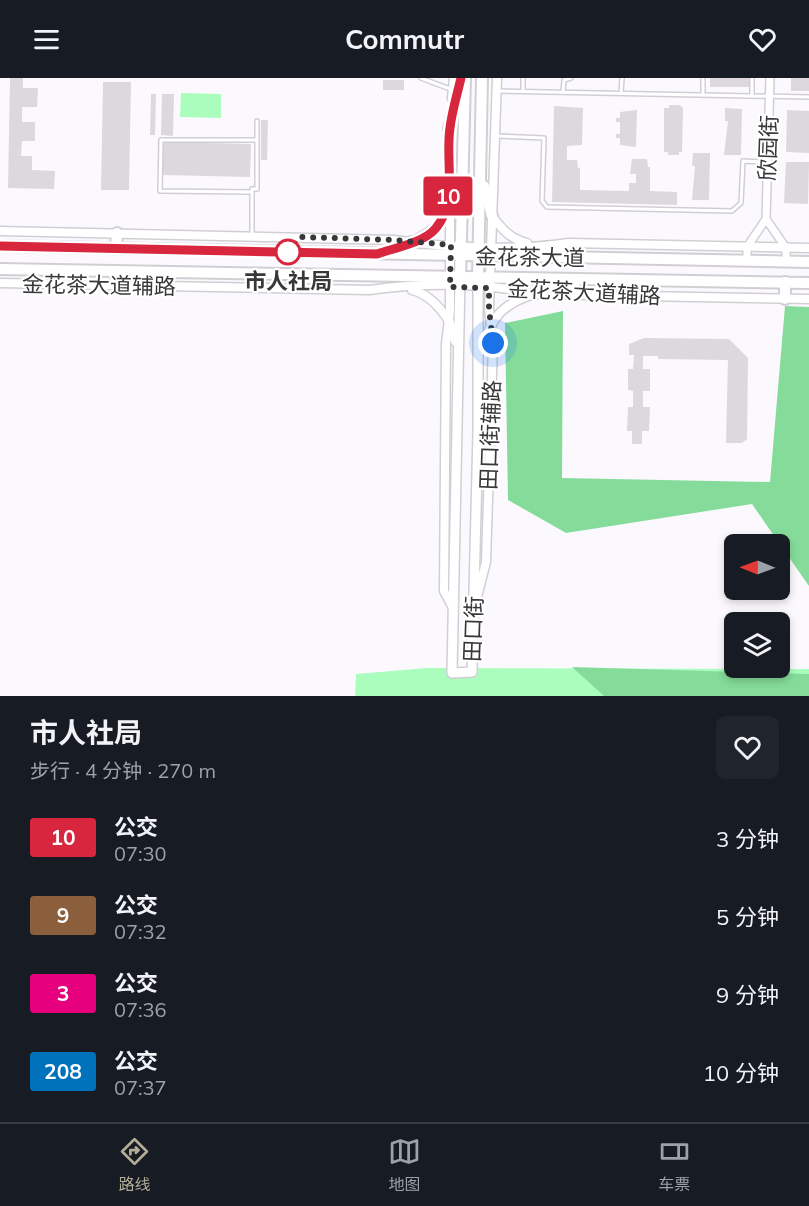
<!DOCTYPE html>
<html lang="zh">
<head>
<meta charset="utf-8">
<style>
	:root { --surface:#171b24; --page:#20242c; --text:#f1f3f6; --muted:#9ea1a6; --line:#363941; --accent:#b3ad98 }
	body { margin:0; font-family:Mulish,"Noto Sans SC",sans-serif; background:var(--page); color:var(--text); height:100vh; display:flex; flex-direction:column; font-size:22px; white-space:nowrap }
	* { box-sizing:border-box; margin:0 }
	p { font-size:20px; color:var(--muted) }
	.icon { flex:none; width:33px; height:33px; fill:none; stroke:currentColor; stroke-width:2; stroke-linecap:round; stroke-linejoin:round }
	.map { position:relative; height:618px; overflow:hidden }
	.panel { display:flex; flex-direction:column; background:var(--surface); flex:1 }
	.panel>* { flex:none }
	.badge { padding:0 12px; border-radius:4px; font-size:21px; line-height:39px }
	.needle { width:39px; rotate:271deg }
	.controls { position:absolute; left:724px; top:456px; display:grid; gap:12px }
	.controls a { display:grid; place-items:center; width:66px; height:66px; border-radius:9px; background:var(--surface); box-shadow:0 3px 9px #0003; font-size:30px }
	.you { position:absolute; width:30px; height:30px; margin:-15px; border:4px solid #fff; border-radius:50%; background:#1a73e8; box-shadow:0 0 0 9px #1a73e833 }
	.map>.badge { position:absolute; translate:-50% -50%; box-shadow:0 0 0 3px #fff }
	.round { display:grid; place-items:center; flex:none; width:63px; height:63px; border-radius:9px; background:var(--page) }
	.head { display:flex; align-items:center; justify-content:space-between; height:102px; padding:0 30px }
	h1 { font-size:28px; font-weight:700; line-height:45px }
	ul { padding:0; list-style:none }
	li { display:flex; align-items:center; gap:18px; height:78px; padding:0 30px }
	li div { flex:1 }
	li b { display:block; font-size:22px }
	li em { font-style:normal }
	li .badge { min-width:66px; font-weight:700; text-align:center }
	header { display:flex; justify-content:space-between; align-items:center; height:78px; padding:0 30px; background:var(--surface); font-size:27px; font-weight:700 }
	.menu { display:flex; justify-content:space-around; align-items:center; height:84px; border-top:2px solid var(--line); background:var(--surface); font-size:16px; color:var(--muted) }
	.menu a { display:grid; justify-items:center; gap:3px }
	.menu .selected { color:var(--accent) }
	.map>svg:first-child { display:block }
	.green { fill:#aafdbd }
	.forest { fill:#85dc9a }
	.building { fill:#dcd8db }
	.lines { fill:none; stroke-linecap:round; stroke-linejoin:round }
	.service-casing { stroke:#d1cfd4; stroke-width:6 }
	.minor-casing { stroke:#d1cfd4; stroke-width:10 }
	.tertiary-casing { stroke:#d1cfd4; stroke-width:11 }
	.secondary-casing { stroke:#d1cfd4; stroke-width:12 }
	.primary-casing { stroke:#d1cfd4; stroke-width:14 }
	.trunk-casing { stroke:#d1cfd4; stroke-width:14 }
	.service { stroke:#fff; stroke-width:3 }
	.minor { stroke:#fff; stroke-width:7 }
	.tertiary { stroke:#fff; stroke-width:8 }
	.secondary { stroke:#fff; stroke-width:9 }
	.primary { stroke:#fff; stroke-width:10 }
	.trunk { stroke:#fff; stroke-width:10 }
	.line-casing { stroke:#fff; stroke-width:14 }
	.line { stroke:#d7263d; stroke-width:9 }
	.walk { stroke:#383839; stroke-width:6; stroke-dasharray:0 10.8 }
	.stop-dot { fill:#fff; stroke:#d7263d; stroke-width:3 }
	.labels { text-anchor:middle; stroke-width:4.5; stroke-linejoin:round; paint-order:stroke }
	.street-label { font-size:22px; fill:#383839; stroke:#fff }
	.stop-label { font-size:22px; font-weight:bold; fill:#383839; stroke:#fff }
</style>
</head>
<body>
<header><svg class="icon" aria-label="menu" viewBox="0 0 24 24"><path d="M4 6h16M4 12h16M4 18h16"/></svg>Commutr<svg class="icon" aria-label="heart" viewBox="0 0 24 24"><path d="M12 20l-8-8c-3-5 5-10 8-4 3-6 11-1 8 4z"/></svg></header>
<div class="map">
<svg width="809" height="618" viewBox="0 0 809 618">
	<rect width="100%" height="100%" fill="#fcf9fe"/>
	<g class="green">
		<path d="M181,15L221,16V40L180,39Z"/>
		<path d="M427,590L809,591V618H355L356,596Z"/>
	</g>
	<g class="forest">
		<path d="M785,228L809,229V508L752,426L566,455L508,422L505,245L563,233L562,400L770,404Z"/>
		<path d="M572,589L809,596V618H604Z"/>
	</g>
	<g class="building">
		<path d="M10,0H23V10H38L37,29H22V44H35V63H22L21,78H32V92L55,93L54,111L8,110Z"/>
		<rect x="710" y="0" width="39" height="9"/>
		<rect x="791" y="0" width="18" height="13"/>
		<rect x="383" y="2" width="21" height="10"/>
		<path d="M103,4H131L129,112H101Z"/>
		<path d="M151,16H156L155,57H150Z"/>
		<path d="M162,16H174L173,58L161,57Z"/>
		<path d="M669,27H680L683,30L682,74H679V77H668V74H664V30H669Z"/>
		<path d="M554,28L583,30L582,67L567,68V82H577L578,90H580V112L629,113V105H636V96H630L632,81H647L648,89H650V113L677,114V127L552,124Z"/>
		<path d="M725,30L742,31L741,77H724L728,43H725Z"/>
		<path d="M637,32L636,69L620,67V60H616V56H620V44H616V40H620V34Z"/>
		<path d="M787,32L809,33V75L786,74Z"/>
		<path d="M261,42H268L267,82H261Z"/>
		<path d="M163,64L251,66L250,99L163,97Z"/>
		<path d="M693,75H710L709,122H692L695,88H692Z"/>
		<path d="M786,84H809L808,126L784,125Z"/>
		<path d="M644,260L729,261L748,280L747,361L742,365H726L728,282L658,281V278H643V291H650V313H643V329H650L649,353H642V366H632V353H627L628,329H633V313L628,312V291H633L634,277H629V266Z"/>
	</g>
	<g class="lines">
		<g class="service-casing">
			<g id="service">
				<path d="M421,0L450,11"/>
				<path d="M498,13L809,19"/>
				<path d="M523,13V0"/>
				<path d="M563,14L564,2L571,0"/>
				<path d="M621,15L622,0"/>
				<path d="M703,17V0"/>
				<path d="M752,18V0"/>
				<path d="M496,58L544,60L542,123L547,129L732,133L741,125L743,83L766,84"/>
				<path d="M252,114L160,113L161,62H257"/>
				<path d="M252,156V111H257V43"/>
			</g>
		</g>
		<g class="minor-casing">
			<g id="minor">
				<path d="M766,141L770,0"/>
				<path d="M747,183V169L766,141L786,170V184"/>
			</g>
		</g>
		<g class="tertiary-casing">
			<g id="tertiary">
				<path d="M452,20L454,0"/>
				<path d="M450,47V233L446,266L444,513L453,530"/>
				<path d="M492,138C502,151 510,161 527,165"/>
				<path d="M0,153L394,162C447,170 517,173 569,165L809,170"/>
				<path d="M411,164C431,154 442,148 447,124"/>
				<path d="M0,205L369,212C419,205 485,204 534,216L809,221"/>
				<path d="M412,212C429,216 440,229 449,243"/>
				<path d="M479,275C493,241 497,228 534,216"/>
				<path d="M476,523L486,484L493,265L489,231L497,0"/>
			</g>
		</g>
		<g class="secondary-casing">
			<g id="secondary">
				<path d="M460,200L452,595L472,594L478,354V200"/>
				<path d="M449,243L456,264"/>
			</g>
		</g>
		<g class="primary-casing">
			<g id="primary">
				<path d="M449,51L460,3"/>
				<path d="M484,108L492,138"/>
				<path d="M460,200L465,0"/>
				<path d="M478,200L482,0"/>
			</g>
		</g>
		<g class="trunk-casing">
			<g id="trunk">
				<path d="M0,168L809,184"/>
				<path d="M545,169L572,175"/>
				<path d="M116,170L117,155"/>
				<path d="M386,173L411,164"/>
				<path d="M0,191L809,205"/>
				<path d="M116,193V207"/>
				<path d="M534,216L575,205"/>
				<path d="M785,221V204"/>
			</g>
		</g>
		<use href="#service" class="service"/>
		<use href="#minor" class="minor"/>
		<use href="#tertiary" class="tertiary"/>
		<use href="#secondary" class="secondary"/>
		<use href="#primary" class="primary"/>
		<use href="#trunk" class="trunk"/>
	</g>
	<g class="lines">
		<g class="line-casing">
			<path id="line" d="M0,168L377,176C394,170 424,165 436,150C458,124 445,81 450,50C452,33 457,17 461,0"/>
		</g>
		<use href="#line" class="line"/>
		<path class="walk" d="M288,174L300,159L394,162L451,167L450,209L489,210V231L493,265"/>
	</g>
	<circle class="stop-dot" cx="288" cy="174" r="12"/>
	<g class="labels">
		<g class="street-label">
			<text transform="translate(768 70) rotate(-88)" y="8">欣园街</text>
			<text transform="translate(530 179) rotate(1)" y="8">金花茶大道</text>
			<text transform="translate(99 207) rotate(1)" y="8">金花茶大道辅路</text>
			<text transform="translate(584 214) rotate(3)" y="8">金花茶大道辅路</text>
			<text transform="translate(490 357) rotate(-88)" y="8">田口街辅路</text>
			<text transform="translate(473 551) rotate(-88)" y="8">田口街</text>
		</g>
		<g class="stop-label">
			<text x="288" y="211">市人社局</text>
		</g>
	</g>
</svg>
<div class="controls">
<a><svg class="needle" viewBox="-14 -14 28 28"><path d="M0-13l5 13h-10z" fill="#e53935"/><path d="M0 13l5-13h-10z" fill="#9ea1a6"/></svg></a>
<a><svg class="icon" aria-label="layers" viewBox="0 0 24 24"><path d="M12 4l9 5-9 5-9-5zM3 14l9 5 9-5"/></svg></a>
</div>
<div class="you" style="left:493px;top:265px"></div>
<b class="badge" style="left:448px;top:118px;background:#d7263d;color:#fff">10</b>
</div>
<section class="panel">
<div class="head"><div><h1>市人社局</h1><p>步行 · 4 分钟 · 270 m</p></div><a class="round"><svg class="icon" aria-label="heart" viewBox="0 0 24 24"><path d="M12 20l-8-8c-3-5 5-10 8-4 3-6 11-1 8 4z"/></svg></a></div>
<ul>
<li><span class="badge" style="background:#d7263d;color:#fff">10</span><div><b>公交</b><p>07:30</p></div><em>3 分钟</em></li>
<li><span class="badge" style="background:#8b5e3c;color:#fff">9</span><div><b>公交</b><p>07:32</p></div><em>5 分钟</em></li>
<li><span class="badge" style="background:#e6007e;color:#fff">3</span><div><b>公交</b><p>07:36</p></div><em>9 分钟</em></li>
<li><span class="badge" style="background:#0072bc;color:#fff">208</span><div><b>公交</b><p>07:37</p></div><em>10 分钟</em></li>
</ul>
</section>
<nav class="menu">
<a class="selected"><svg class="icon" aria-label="directions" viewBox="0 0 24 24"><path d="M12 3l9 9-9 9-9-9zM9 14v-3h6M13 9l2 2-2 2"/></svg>路线</a>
<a><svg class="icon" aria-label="map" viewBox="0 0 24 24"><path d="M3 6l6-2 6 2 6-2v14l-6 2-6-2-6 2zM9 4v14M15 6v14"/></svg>地图</a>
<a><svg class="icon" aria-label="tickets" viewBox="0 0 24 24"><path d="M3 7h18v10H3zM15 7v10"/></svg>车票</a>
</nav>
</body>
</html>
